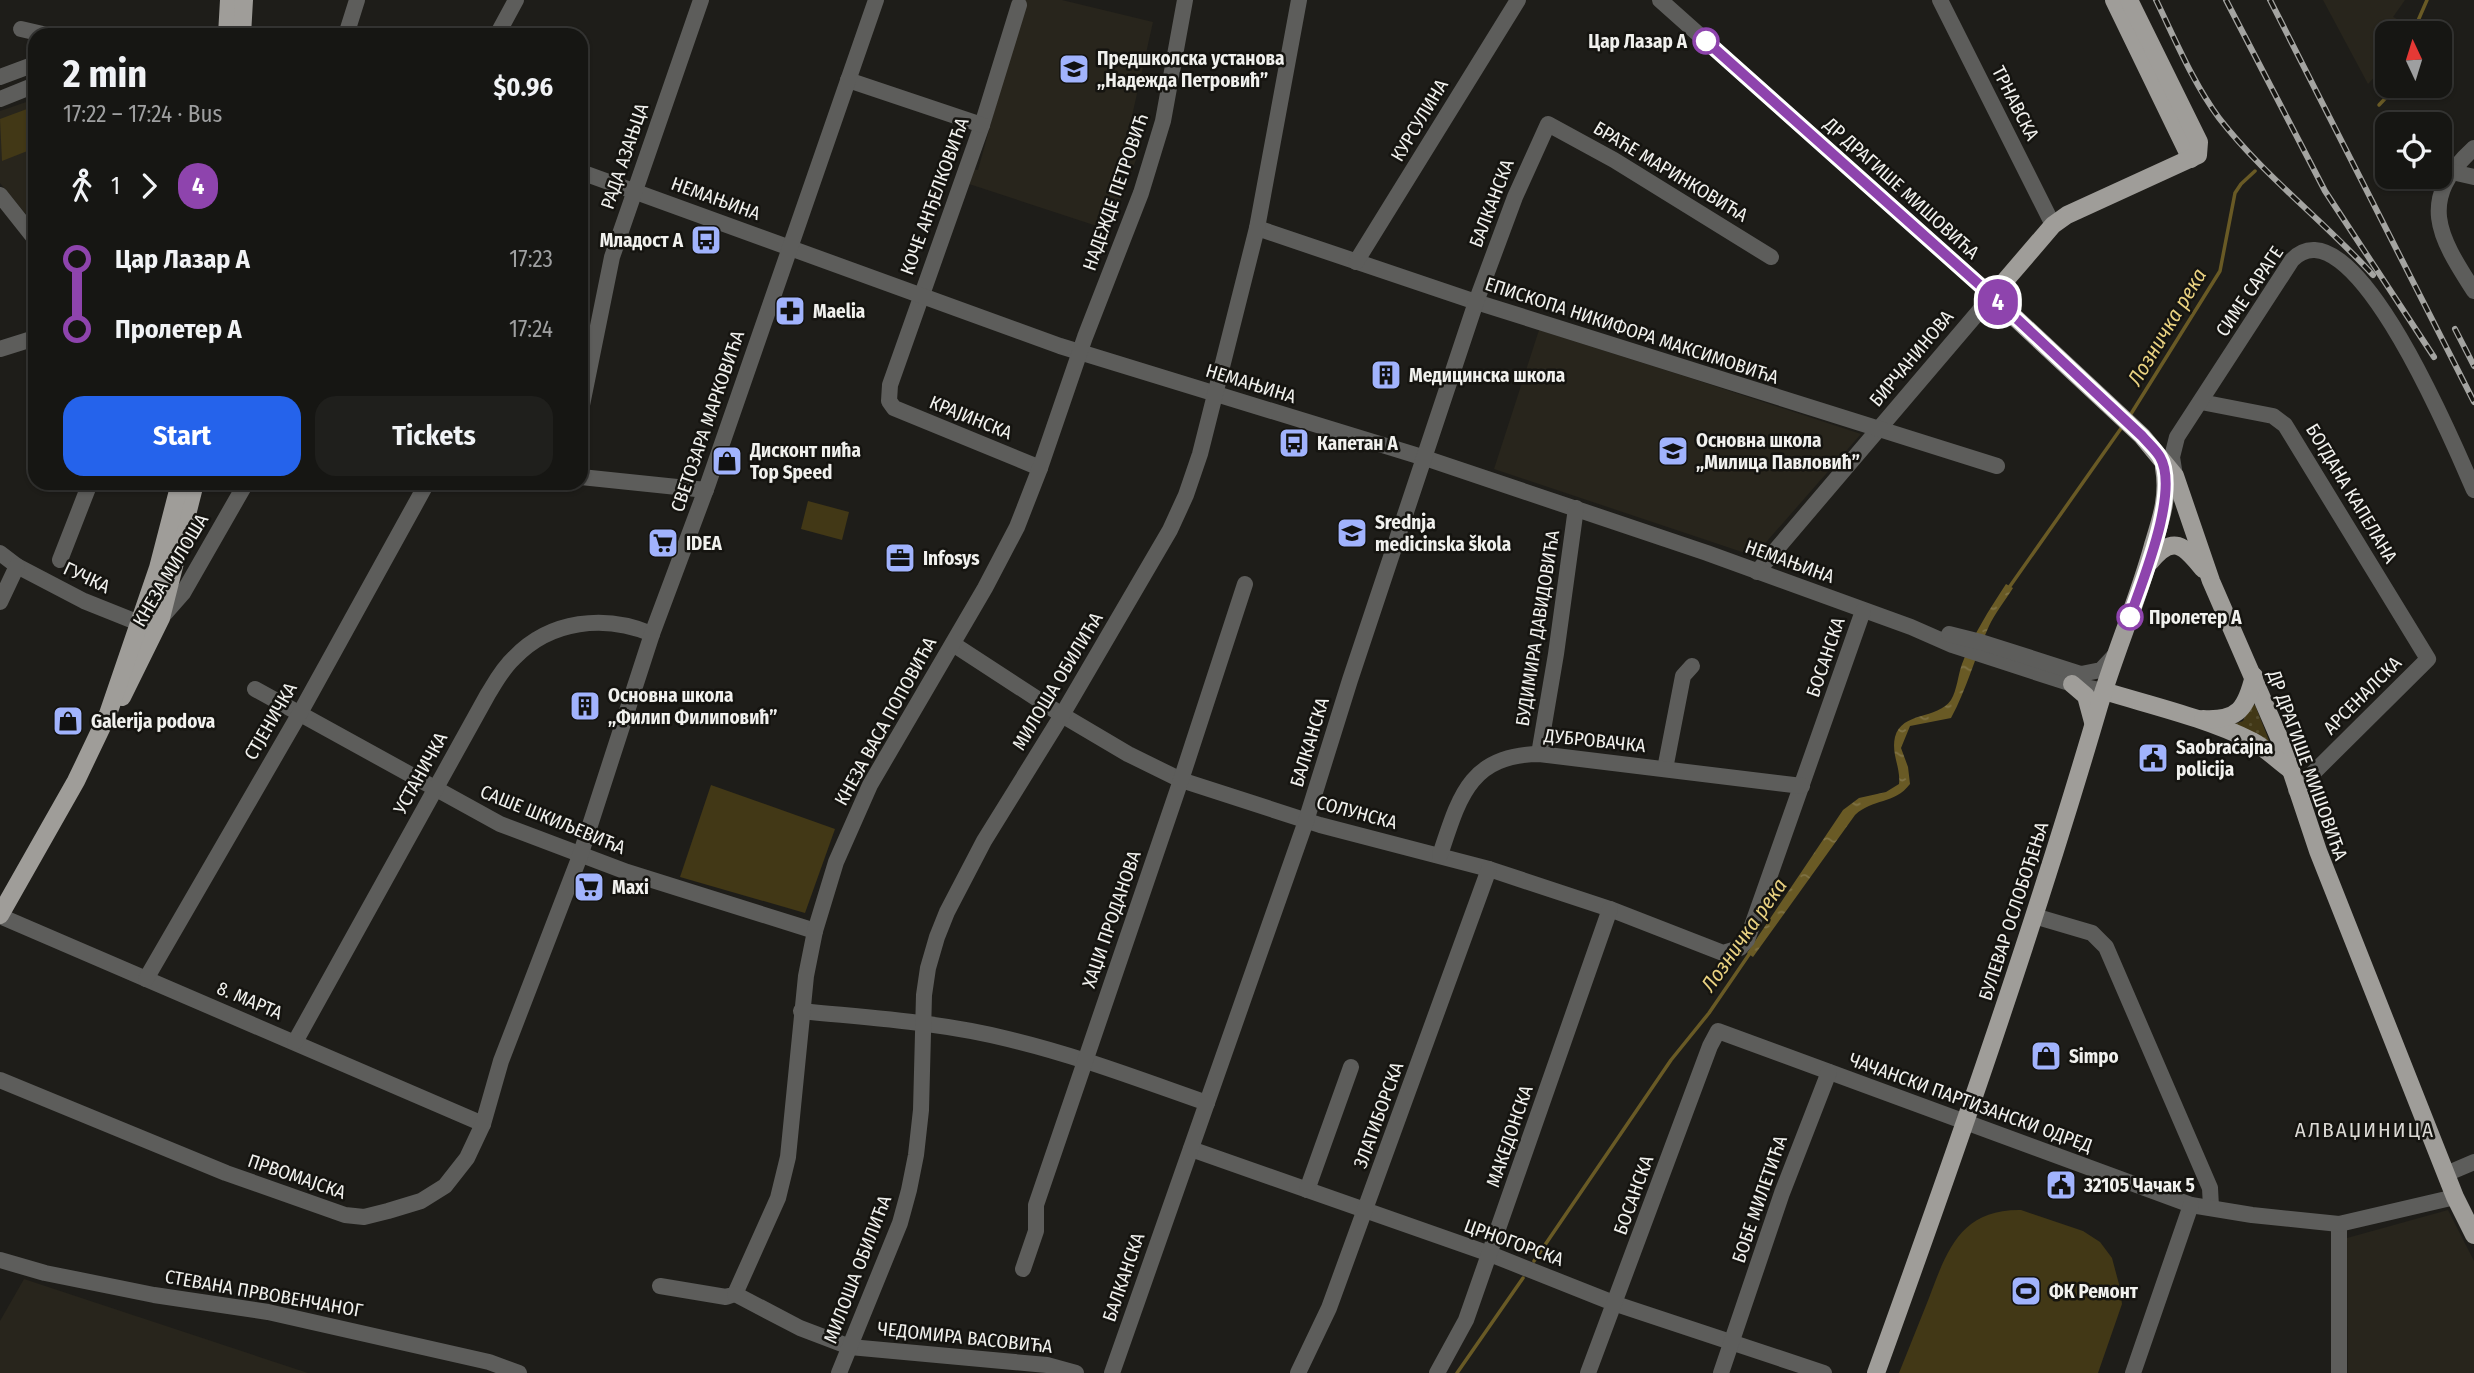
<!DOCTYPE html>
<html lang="en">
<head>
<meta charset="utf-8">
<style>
	:root { --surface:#161613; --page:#1f1f1c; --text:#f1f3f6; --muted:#9e9fa0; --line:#353533; --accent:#2563eb }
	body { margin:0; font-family:"Fira Sans Condensed",sans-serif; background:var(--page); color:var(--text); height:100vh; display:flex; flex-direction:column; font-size:26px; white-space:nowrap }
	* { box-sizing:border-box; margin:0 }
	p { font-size:23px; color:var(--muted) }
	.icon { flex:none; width:38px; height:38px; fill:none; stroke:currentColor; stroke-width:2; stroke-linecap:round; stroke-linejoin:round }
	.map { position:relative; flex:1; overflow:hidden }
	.sheet { position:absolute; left:28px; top:28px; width:560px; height:462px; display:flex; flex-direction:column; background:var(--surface); border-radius:21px; box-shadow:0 2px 5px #0004,0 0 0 2px var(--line) }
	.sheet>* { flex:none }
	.badge { padding:0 14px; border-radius:23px; font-size:24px; line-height:46px }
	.needle { width:46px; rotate:356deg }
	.fabs { position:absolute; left:2375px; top:21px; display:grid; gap:14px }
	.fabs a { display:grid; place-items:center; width:77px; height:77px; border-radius:14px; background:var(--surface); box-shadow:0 2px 5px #0004,0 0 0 2px var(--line); font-size:35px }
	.map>.badge { position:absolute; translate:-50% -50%; box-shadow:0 0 0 4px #fff }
	.legs { display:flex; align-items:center; gap:10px; height:77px; padding:0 35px; font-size:23px }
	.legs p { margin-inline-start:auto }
	.summary { display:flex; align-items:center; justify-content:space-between; height:119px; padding:0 35px }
	h1 { font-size:38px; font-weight:700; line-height:52px }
	.primary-button { display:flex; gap:14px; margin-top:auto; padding:14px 35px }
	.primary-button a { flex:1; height:80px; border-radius:21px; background:var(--accent); color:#fff; font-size:28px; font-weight:700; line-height:80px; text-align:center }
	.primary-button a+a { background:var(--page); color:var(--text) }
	ul { padding:0 35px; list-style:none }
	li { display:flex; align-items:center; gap:24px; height:70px; font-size:26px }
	li i { display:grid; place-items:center; width:10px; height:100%; margin:0 9px; background:currentColor }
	li i::after { content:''; width:18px; height:18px; margin:-9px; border:5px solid; border-radius:50%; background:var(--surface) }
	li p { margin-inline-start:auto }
	li:first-child i { background:linear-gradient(#0000 50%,currentColor 0) }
	li:last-child i { background:linear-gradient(currentColor 50%,#0000 0) }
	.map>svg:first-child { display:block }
	.built { fill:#28251c }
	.green { fill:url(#green-dots) }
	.pitch { fill:#423816 }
	.water { fill:url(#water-ripples) }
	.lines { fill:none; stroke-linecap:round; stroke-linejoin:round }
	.stream { stroke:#695a25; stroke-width:3.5 }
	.minor { stroke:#5d5d5b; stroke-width:16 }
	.major { stroke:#9f9d99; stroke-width:18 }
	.rail-casing { stroke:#a4a4a1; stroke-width:6 }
	.rail { stroke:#151410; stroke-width:3.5; stroke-dasharray:10; stroke-linecap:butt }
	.line-1-casing { stroke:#fff; stroke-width:16 }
	.line-1 { stroke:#8e44ad; stroke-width:10 }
	.stop-1-dot { fill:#fff; stroke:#8e44ad; stroke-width:3.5 }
	.labels { text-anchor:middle; stroke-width:5; stroke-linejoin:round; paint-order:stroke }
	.stop-label { font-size:19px; font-weight:bold; fill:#f1f1ee; stroke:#151410; text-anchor:end }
	.poi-label { font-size:19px; font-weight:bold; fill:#f1f1ee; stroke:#151410; text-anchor:start }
	.street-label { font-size:19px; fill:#f1f1ee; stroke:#151410 }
	.water-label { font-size:21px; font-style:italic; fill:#ead281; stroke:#151410 }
	.neighbourhood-label { font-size:21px; letter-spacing:2px; fill:#dbd9d4; stroke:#151410 }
</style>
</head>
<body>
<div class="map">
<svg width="2474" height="1373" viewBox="0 0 2474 1373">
	<defs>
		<pattern id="green-dots" width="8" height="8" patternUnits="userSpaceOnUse" patternTransform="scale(1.75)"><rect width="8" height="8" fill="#423816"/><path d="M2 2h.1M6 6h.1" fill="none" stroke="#544c2d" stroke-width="1.8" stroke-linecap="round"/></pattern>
		<pattern id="water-ripples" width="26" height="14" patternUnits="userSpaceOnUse" patternTransform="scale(1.75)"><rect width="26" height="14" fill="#695a25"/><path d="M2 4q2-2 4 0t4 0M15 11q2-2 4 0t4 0" fill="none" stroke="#7f7245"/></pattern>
	</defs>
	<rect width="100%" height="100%" fill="#1e1d19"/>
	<g class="built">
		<path d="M1025,0H1062L1153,22L1132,116L1147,120L1139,152L1109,230L966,183L971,169L978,170Z"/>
		<path d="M2323,0H2405L2393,17L2399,20L2394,33H2387V55L2380,71L2368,84Z"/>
		<path d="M35,99V225L0,183V111Z"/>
		<path d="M1539,330L1684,376L1861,434L1754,556L1494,469Z"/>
		<path d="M2448,1210L2474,1261V1373H2348L2347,1238Z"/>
		<path d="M24,1279L308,1373H0V1321Z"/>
	</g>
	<path class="green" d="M2255,705L2272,748L2229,726L2243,721L2250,706Z"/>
	<g class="pitch">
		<path d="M35,106V148L2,161L0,119Z"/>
		<path d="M808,501L849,512L842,540L801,529Z"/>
		<path d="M711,785L835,829L805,913L680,877Z"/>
		<path d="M2021,1210L2083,1231L2100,1242L2112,1258L2120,1288L2122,1304L2098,1373H1899C1909,1348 1919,1323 1929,1298C1947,1250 1961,1209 2021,1210Z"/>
	</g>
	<path class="water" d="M2006,584L2013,588C2005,601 1995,613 1989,626C1975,656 1967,689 1951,718L1910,726L1901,748L1908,767L1910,784C1894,805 1873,798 1855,815L1753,957L1747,953L1843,810L1859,798L1886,792L1899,784C1901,768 1891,754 1895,737C1902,711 1937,720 1951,700C1957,690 1958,675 1962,664C1973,635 1989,610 2006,584Z"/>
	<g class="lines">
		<g class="stream">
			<path d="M2416,33L2417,23L2427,0"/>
			<path d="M2379,105L2397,86"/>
			<path d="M2129,417L2220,271L2235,193L2241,184L2255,171"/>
			<path d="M2008,589L2122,427"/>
			<path d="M1534,1261L1671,1060L1709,1013L1750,953"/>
			<path d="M1457,1373L1523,1278"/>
		</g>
		<g class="minor">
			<path d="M1660,0L1992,296L1757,572"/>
			<path d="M1940,0L2053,225"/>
			<path d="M1019,5L982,125L890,385L889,401L894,408L1040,468"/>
			<path d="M21,29L47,35"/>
			<path d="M346,35L357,0"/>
			<path d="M497,35L516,0"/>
			<path d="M0,77L35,64"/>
			<path d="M848,80L982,125"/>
			<path d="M0,99L35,85"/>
			<path d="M2474,148C2417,200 2438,235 2474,291"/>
			<path d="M581,172L1060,346L1425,458L1707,553L1911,627L1952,645L2072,684L2104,691"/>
			<path d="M2452,172L2474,177"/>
			<path d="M0,195L35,239"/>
			<path d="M1257,228L1476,302L1997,466"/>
			<path d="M1356,262L1518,0"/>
			<path d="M0,349L35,338"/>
			<path d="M2201,402L2273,416L2285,425L2428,659L2296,790"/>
			<path d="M581,410L612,257L701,0"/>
			<path d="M2175,476L2172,457L2177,437L2292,260C2353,197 2457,452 2474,490"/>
			<path d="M581,477L706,490"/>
			<path d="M0,553L17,566L84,601L139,623H149L161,618L183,593L246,483"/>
			<path d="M60,560L90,483"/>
			<path d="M0,602L17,566"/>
			<path d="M1949,634L1981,642L2081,674L2101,670L2116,654"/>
			<path d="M953,644L1062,715L1128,754L1181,780L1320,825L1489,869L1610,909L1723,953L1740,948L1747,940L1863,611"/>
			<path d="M255,689L500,824L627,872L815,931"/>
			<path d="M1539,754L1556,654L1576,508"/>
			<path d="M1665,769L1683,676L1692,666"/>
			<path d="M1440,855C1459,798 1469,755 1539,754L1802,786"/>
			<path d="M0,916L483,1124"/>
			<path d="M2034,916L2092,933L2106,947L2210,1188L2211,1207"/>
			<path d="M146,979L300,713L427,483"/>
			<path d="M801,1011C870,1018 941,1022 1008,1039C1076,1055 1141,1080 1207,1103"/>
			<path d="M295,1042L488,694C496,681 503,668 514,658C550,620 605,614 652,634"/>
			<path d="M0,1080L226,1173L345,1215L364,1217L388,1211L421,1201L445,1186L467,1158L483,1124L501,1061L580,856L652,634L708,484L876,0"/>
			<path d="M1191,1149L1490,1254L1616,1304L1824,1373"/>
			<path d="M2446,1174L2474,1162"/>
			<path d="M1307,1190L1351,1067"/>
			<path d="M2339,1224V1373"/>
			<path d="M0,1260L45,1273L154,1295L268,1312L489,1362L519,1373"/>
			<path d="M1023,1269L1036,1231V1205L1181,780L1245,584"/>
			<path d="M660,1286L726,1297L735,1294L778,1198L788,1157L806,976L815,931L836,862L870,785L985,588L1017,527L1040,468L1085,337L1141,193L1163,121L1185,0"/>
			<path d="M735,1294L800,1328L850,1347L1047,1365L1076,1373"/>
			<path d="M839,1373L900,1223L909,1190L916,1155L921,1110L924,995L928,968L937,937L947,912L984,841L1062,715L1170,530L1186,495L1200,454L1257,228L1299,0"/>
			<path d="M1112,1373L1306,821L1350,680L1476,302L1515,197L1548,124L1614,160L1771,257"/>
			<path d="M1298,1373L1329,1308L1489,869"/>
			<path d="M1437,1373L1466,1320L1610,909"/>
			<path d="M1588,1373L1710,1046L1718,1031L2191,1205L2252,1215L2339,1224L2455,1197"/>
			<path d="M1721,1373L1782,1193L1829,1072"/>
			<path d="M2133,1373L2191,1205"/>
		</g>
		<g class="major">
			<path d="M2114,0L2191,159"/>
			<path d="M2129,0L2199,142L2198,155L2067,215L2053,225L1992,296L2142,436L2175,476L2211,581L2284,749L2318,851L2455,1197L2474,1235"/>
			<path d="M227,35L229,0"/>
			<path d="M242,35L244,0"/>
			<path d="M2150,562C2173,534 2184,545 2203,569"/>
			<path d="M2072,684L2086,696L2093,722"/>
			<path d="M2104,691C2153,706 2206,718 2252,741C2267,749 2278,761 2291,770"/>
			<path d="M122,697L161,618L195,483"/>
			<path d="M2203,719C2239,721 2246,708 2254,676"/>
			<path d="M0,915L76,781L108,714L158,568L180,483"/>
			<path d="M1876,1373C1956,1152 2033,931 2099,706C2115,652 2138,600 2153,545C2161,519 2169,496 2164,468"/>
		</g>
		<g class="rail-casing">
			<g id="rail">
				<path d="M2156,0C2175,39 2193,83 2219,118C2264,176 2324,221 2373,275"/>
				<path d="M2226,0L2325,191L2434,357"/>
				<path d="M2270,0L2474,402"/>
				<path d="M2455,329L2474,366"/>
			</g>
		</g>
		<use href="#rail" class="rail"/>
	</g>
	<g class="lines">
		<g class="line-1-casing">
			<path id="line-1" d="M1706,41L2001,304L2142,436C2148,443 2156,450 2160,457C2180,491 2142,582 2130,617"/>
		</g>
		<use href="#line-1" class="line-1"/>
	</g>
	<defs>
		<g id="school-square" transform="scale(1.575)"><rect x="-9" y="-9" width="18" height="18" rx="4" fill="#a1b3fd" stroke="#151410"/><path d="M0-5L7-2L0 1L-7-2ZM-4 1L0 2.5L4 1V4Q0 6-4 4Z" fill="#111"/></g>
		<g id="bus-square" transform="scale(1.575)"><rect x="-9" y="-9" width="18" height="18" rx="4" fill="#a1b3fd" stroke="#151410"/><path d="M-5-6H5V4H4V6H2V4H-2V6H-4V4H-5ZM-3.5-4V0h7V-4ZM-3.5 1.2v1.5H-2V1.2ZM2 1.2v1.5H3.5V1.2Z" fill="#111"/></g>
		<g id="pharmacy-square" transform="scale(1.575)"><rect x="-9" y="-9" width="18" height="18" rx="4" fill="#a1b3fd" stroke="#151410"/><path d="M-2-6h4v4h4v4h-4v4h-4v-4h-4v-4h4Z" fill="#111"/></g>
		<g id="building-square" transform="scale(1.575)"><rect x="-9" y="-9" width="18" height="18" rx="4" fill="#a1b3fd" stroke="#151410"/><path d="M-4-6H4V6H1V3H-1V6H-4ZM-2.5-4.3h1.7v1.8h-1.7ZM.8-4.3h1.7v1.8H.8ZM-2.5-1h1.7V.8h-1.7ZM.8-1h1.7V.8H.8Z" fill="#111"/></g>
		<g id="shop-square" transform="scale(1.575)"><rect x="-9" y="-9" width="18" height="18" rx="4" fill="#a1b3fd" stroke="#151410"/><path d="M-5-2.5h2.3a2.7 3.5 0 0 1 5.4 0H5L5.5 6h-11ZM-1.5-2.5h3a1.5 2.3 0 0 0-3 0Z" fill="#111"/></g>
		<g id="supermarket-square" transform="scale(1.575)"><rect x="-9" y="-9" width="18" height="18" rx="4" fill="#a1b3fd" stroke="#151410"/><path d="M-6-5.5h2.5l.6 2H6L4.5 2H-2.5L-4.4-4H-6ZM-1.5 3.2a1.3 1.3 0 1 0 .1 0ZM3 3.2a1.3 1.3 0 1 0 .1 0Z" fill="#111"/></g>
		<g id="office-square" transform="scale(1.575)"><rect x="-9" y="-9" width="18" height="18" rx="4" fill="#a1b3fd" stroke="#151410"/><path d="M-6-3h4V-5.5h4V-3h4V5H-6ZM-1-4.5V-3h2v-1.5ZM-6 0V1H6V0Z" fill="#111"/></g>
		<g id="civic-square" transform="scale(1.575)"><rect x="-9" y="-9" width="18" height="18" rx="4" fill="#a1b3fd" stroke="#151410"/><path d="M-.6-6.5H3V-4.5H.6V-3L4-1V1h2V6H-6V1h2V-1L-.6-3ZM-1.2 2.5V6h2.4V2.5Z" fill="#111"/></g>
		<g id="stadium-square" transform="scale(1.575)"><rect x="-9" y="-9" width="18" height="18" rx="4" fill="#a1b3fd" stroke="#151410"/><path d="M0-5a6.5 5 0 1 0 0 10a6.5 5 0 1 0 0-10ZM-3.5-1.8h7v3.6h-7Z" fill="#111"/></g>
	</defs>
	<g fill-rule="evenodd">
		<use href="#school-square" x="1074" y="69"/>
		<use href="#bus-square" x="706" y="240"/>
		<use href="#pharmacy-square" x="790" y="311"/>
		<use href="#building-square" x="1386" y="375"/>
		<use href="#bus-square" x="1294" y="443"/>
		<use href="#school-square" x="1673" y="451"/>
		<use href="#shop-square" x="727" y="461"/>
		<use href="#school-square" x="1352" y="533"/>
		<use href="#supermarket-square" x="663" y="543"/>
		<use href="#office-square" x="900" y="558"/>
		<use href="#building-square" x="585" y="706"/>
		<use href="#shop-square" x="68" y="721"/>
		<use href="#civic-square" x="2153" y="758"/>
		<use href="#supermarket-square" x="589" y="887"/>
		<use href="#shop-square" x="2046" y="1056"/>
		<use href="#civic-square" x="2061" y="1185"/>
		<use href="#stadium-square" x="2026" y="1291"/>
	</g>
	<g class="stop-1-dot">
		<circle cx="1706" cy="41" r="12"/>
		<circle cx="2130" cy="617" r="12"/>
	</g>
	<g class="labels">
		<g class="stop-label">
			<text x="1687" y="48">Цар Лазар А</text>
			<text x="2149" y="624" text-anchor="start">Пролетер А</text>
		</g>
		<g class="poi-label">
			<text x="1097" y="65">Предшколска установа<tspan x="1097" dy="22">„Надежда Петровић”</tspan></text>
			<text x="683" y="247" text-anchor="end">Младост А</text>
			<text x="813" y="318">Maelia</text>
			<text x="1409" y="382">Медицинска школа</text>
			<text x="1696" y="447">Основна школа<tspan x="1696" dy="22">„Милица Павловић”</tspan></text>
			<text x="1317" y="450">Капетан А</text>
			<text x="750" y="457">Дисконт пића<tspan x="750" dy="22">Top Speed</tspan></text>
			<text x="1375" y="529">Srednja<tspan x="1375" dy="22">medicinska škola</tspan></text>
			<text x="686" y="550">IDEA</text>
			<text x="923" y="565">Infosys</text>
			<text x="608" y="702">Основна школа<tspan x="608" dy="22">„Филип Филиповић”</tspan></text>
			<text x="91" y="728">Galerija podova</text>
			<text x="2176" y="754">Saobraćajna<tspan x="2176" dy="22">policija</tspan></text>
			<text x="612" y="894">Maxi</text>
			<text x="2069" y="1063">Simpo</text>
			<text x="2084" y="1192">32105 Чачак 5</text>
			<text x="2049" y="1298">ФК Ремонт</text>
		</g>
		<g class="street-label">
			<text transform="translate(2016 103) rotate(63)" y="7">ТРНАВСКА</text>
			<text transform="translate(1419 120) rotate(-59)" y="7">КУРСУЛИНА</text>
			<text transform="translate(624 156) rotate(-71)" y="7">РАДА АЗАЊЦА</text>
			<text transform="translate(1671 171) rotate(31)" y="7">БРАЋЕ МАРИНКОВИЋА</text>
			<text transform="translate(1902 188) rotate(42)" y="7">ДР ДРАГИШЕ МИШОВИЋА</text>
			<text transform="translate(1115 192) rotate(-71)" y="7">НАДЕЖДЕ ПЕТРОВИЋ</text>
			<text transform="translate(934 196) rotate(-70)" y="7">КОЧЕ АНЂЕЛКОВИЋА</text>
			<text transform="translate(716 198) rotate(20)" y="7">НЕМАЊИНА</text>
			<text transform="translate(1491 203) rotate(-69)" y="7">БАЛКАНСКА</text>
			<text transform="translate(2249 291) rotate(-56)" y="7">СИМЕ САРАГЕ</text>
			<text transform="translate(1632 330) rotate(18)" y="7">ЕПИСКОПА НИКИФОРА МАКСИМОВИЋА</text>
			<text transform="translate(1911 358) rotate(-50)" y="7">БИРЧАНИНОВА</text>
			<text transform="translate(1251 383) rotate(17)" y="7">НЕМАЊИНА</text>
			<text transform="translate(971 417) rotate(22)" y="7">КРАЈИНСКА</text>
			<text transform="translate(707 421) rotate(-71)" y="7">СВЕТОЗАРА МАРКОВИЋА</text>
			<text transform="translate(2352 493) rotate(59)" y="7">БОГДАНА КАПЕЛАНА</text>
			<text transform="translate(1790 561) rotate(20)" y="7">НЕМАЊИНА</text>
			<text transform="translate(170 570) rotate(-59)" y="7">КНЕЗА МИЛОША</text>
			<text transform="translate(87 577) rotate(25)" y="7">ГУЧКА</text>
			<text transform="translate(1537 628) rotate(-81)" y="7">БУДИМИРА ДАВИДОВИЋА</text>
			<text transform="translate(1825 657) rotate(-71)" y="7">БОСАНСКА</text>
			<text transform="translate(1057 681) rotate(-59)" y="7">МИЛОША ОБИЛИЋА</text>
			<text transform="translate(2362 695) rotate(-45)" y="7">АРСЕНАЛСКА</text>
			<text transform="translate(270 721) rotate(-60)" y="7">СТЈЕНИЧКА</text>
			<text transform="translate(885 721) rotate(-61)" y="7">КНЕЗА ВАСА ПОПОВИЋА</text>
			<text transform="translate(1595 740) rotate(6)" y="7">ДУБРОВАЧКА</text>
			<text transform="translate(1309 742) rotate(-73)" y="7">БАЛКАНСКА</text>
			<text transform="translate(2308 765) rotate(70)" y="7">ДР ДРАГИШЕ МИШОВИЋА</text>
			<text transform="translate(420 773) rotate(-61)" y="7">УСТАНИЧКА</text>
			<text transform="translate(1357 812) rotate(15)" y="7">СОЛУНСКА</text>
			<text transform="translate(553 819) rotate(22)" y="7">САШЕ ШКИЉЕВИЋА</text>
			<text transform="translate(2013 911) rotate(-72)" y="7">БУЛЕВАР ОСЛОБОЂЕЊА</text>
			<text transform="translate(1111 919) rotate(-71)" y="7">ХАЏИ ПРОДАНОВА</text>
			<text transform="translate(250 1000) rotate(23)" y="7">8. МАРТА</text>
			<text transform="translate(1971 1102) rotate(20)" y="7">ЧАЧАНСКИ ПАРТИЗАНСКИ ОДРЕД</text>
			<text transform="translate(1378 1115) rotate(-70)" y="7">ЗЛАТИБОРСКА</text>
			<text transform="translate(1509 1136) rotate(-71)" y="7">МАКЕДОНСКА</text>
			<text transform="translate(297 1176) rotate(19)" y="7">ПРВОМАЈСКА</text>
			<text transform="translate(1633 1195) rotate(-70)" y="7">БОСАНСКА</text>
			<text transform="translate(1759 1199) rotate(-71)" y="7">БОБЕ МИЛЕТИЋА</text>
			<text transform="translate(1514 1242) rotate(20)" y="7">ЦРНОГОРСКА</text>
			<text transform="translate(857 1269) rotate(-69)" y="7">МИЛОША ОБИЛИЋА</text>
			<text transform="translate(1123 1277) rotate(-71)" y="7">БАЛКАНСКА</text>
			<text transform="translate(264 1293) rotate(10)" y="7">СТЕВАНА ПРВОВЕНЧАНОГ</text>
			<text transform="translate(965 1337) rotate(6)" y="7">ЧЕДОМИРА ВАСОВИЋА</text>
		</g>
		<g class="water-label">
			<text transform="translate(2167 327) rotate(-59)" y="7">Лозничка река</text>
			<text transform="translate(1744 935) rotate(-55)" y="7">Лозничка река</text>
		</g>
		<g class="neighbourhood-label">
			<text x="2365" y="1137">АЛВАЏИНИЦА</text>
		</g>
	</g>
</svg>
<div class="fabs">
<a><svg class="needle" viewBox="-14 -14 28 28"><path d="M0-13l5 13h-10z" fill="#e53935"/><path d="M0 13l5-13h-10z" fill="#9e9fa0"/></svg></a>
<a><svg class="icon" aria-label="locate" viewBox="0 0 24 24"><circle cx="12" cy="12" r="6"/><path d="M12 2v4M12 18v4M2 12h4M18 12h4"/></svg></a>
</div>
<b class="badge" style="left:1998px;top:302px;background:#8e44ad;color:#fff">4</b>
<section class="sheet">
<div class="summary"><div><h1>2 min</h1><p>17:22 – 17:24 · Bus</p></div><b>$0.96</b></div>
<div class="legs"><svg class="icon" aria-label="walk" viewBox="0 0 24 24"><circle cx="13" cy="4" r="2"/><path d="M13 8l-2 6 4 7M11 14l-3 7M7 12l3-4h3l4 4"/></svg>1<svg class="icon" aria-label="forward" viewBox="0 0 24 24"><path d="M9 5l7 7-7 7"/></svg><b class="badge" style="background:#8e44ad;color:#fff">4</b></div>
<ul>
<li><i style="color:#8e44ad"></i><b>Цар Лазар А</b><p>17:23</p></li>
<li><i style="color:#8e44ad"></i><b>Пролетер А</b><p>17:24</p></li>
</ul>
<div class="primary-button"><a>Start</a><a>Tickets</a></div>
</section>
</div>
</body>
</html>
